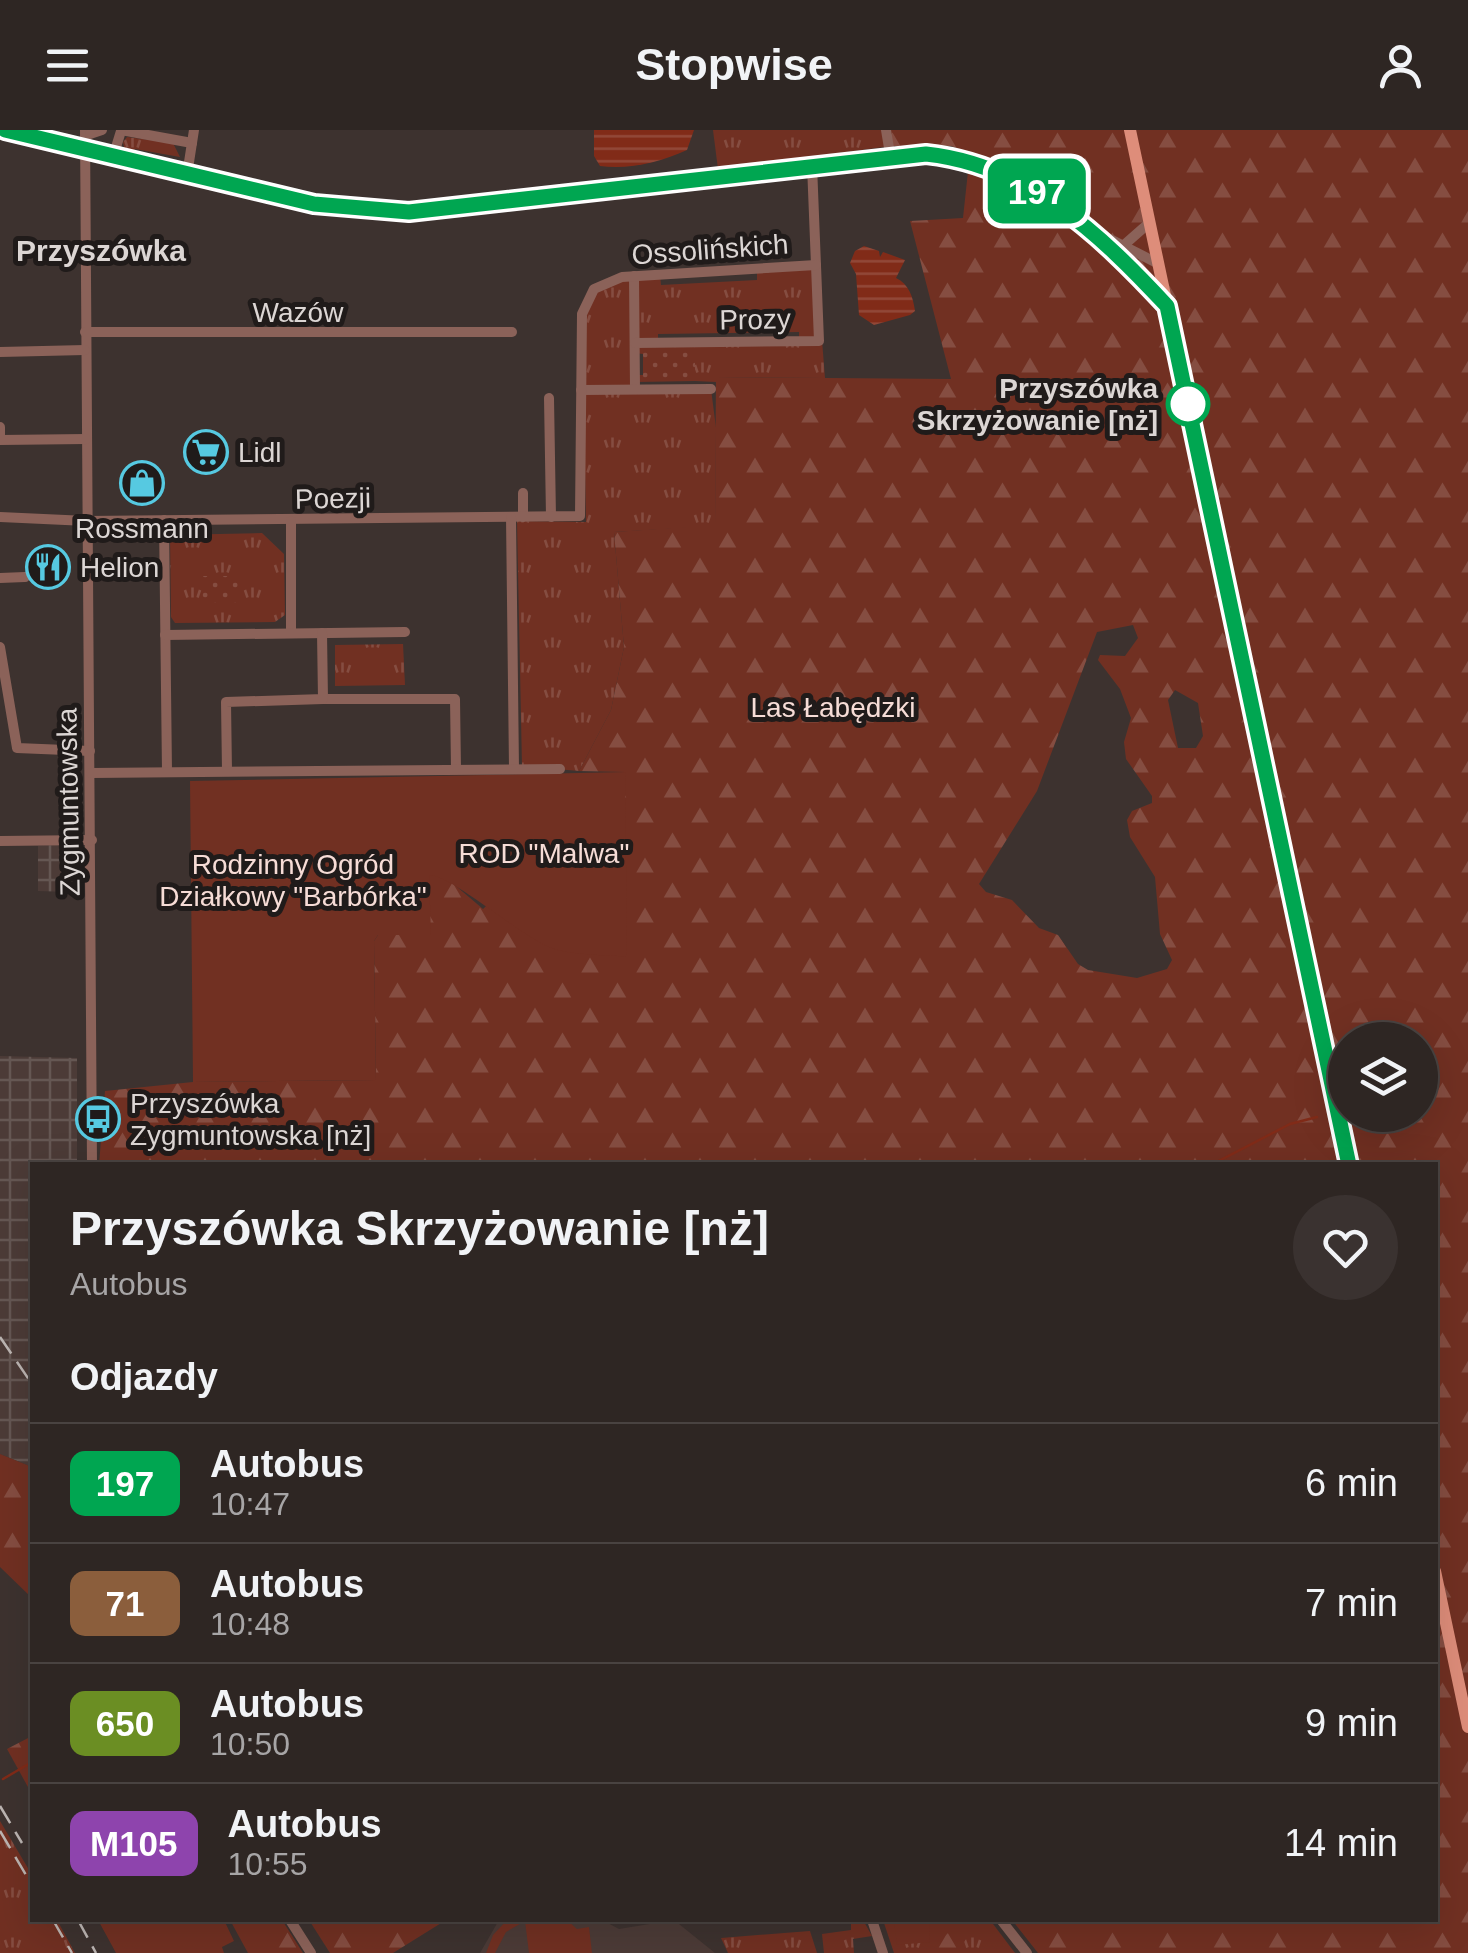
<!DOCTYPE html>
<html lang="pl">
<head>
<meta charset="utf-8">
<style>
	:root { --surface:#2e2623; --page:#3a3230; --text:#f1f3f6; --muted:#a7a5a6; --line:#494341 }
	body { margin:0; font-family:Helvetica,sans-serif; background:var(--page); color:var(--text); height:100vh; display:flex; flex-direction:column; font-size:38px; white-space:nowrap }
	* { box-sizing:border-box; margin:0 }
	p { font-size:32px; color:var(--muted) }
	.icon { flex:none; width:55px; height:55px; fill:none; stroke:currentColor; stroke-width:2; stroke-linecap:round; stroke-linejoin:round }
	.map { position:relative; flex:1; overflow:hidden }
	.details { position:absolute; left:30px; top:1032px; width:1408px; height:760px; display:flex; flex-direction:column; background:var(--surface); border-radius:0px; box-shadow:0 10px 40px #0002,0 0 0 2px var(--line) }
	.details>* { flex:none }
	.badge { padding:0 20px; border-radius:15px; font-size:35px; line-height:65px }
	.buttons { position:absolute; left:1328px; top:892px; display:grid; gap:20px }
	.buttons a { display:grid; place-items:center; width:110px; height:110px; border-radius:50%; background:var(--surface); box-shadow:0 10px 40px #0002,0 0 0 2px var(--line); font-size:50px }
	.map>.badge { position:absolute; translate:-50% -50%; box-shadow:0 0 0 5px #fff }
	h2 { padding:0 40px; font-size:38px; line-height:90px }
	.round { display:grid; place-items:center; flex:none; width:105px; height:105px; border-radius:52px; background:var(--page) }
	.headline { display:flex; align-items:center; justify-content:space-between; height:170px; padding:0 40px }
	h1 { font-size:48px; font-weight:700; line-height:75px }
	ul { padding:0; list-style:none }
	li { display:flex; align-items:center; gap:30px; height:120px; padding:0 40px; border-top:2px solid var(--line) }
	li div { flex:1 }
	li b { display:block; font-size:38px }
	li em { font-style:normal }
	li .badge { min-width:110px; font-weight:700; text-align:center }
	header { display:flex; justify-content:space-between; align-items:center; height:130px; padding:0 40px; background:var(--surface); font-size:45px; font-weight:700 }
	.map>svg:first-child { display:block }
	.built { fill:#4c3b37 }
	.industrial { fill:url(#industrial-grid) }
	.grass { fill:url(#grass-tufts) }
	.forest { fill:url(#forest-firs); fill-rule:evenodd }
	.park { fill:url(#park-dots) }
	.garden { fill:#713022 }
	.water { fill:url(#water-rules) }
	.lines { fill:none; stroke-linecap:round; stroke-linejoin:round }
	.stream { stroke:#812b18; stroke-width:2.5 }
	.minor { stroke:#8b6259; stroke-width:10 }
	.major { stroke:#de8d7a; stroke-width:12 }
	.rail { stroke:#bcb5b2; stroke-width:2.5; stroke-dasharray:20 10; stroke-linecap:butt }
	.line-casing { stroke:#fff; stroke-width:22 }
	.line { stroke:#00a651; stroke-width:15 }
	.stop-dot { fill:#fff; stroke:#00a651; stroke-width:5 }
	.labels { text-anchor:middle; stroke-width:10; stroke-linejoin:round; paint-order:stroke }
	.street-label { font-size:28px; fill:#dcd6d4; stroke:#201b1a }
	.stop-label { font-size:28px; font-weight:bold; fill:#dcd6d4; stroke:#201b1a; text-anchor:end }
	.poi-label { font-size:28px; fill:#dcd6d4; stroke:#201b1a; text-anchor:start }
	.park-label { font-size:28px; fill:#f6dcd6; stroke:#201b1a }
	.neighbourhood-label { font-size:30px; font-weight:bold; fill:#dcd6d4; stroke:#201b1a }
</style>
</head>
<body>
<header><svg class="icon" aria-label="menu" viewBox="0 0 24 24"><path d="M4 6h16M4 12h16M4 18h16"/></svg>Stopwise<svg class="icon" aria-label="person" viewBox="0 0 24 24"><circle cx="12" cy="8" r="4"/><path d="M4 21q1-7 8-7t8 7"/></svg></header>
<div class="map">
<svg width="1468" height="1823" viewBox="0 0 1468 1823">
	<defs>
		<pattern id="industrial-grid" width="8" height="8" patternUnits="userSpaceOnUse" patternTransform="scale(2.5)"><rect width="8" height="8" fill="#4c3b37"/><path d="M0 4h8M4 0v8" fill="none" stroke="#655753"/></pattern>
		<pattern id="grass-tufts" width="24" height="20" patternUnits="userSpaceOnUse" patternTransform="scale(2.5)"><rect width="24" height="20" fill="#713022"/><path d="M3 7l-1-3M5 7V3M7 7l1-3M15 17l-1-3M17 17v-4M19 17l1-3" fill="none" stroke="#854d41"/></pattern>
		<pattern id="forest-firs" width="22" height="20" patternUnits="userSpaceOnUse" patternTransform="scale(2.5)"><rect width="22" height="20" fill="#713022"/><path d="M5 1l3.5 6h-7zM16 11l3.5 6h-7z" fill="#854d41"/></pattern>
		<pattern id="park-dots" width="8" height="8" patternUnits="userSpaceOnUse" patternTransform="scale(2.5)"><rect width="8" height="8" fill="#713022"/><path d="M2 2h.1M6 6h.1" fill="none" stroke="#854d41" stroke-width="1.8" stroke-linecap="round"/></pattern>
		<pattern id="water-rules" width="6" height="5" patternUnits="userSpaceOnUse" patternTransform="scale(2.5)"><rect width="6" height="5" fill="#812b18"/><path d="M0 2.5h6" fill="none" stroke="#924939"/></pattern>
	</defs>
	<rect width="100%" height="100%" fill="#3d322f"/>
	<path class="built" d="M499,1790H602L619,1799L674,1790L715,1823H480Z"/>
	<g class="industrial">
		<path d="M72,714L71,762L38,761V716Z"/>
		<path d="M0,926L77,928V1035H32V1337L0,1324Z"/>
	</g>
	<g class="grass">
		<path d="M713,0H887L891,16L718,39Z"/>
		<path d="M127,7L173,13L180,27L135,19L132,23L125,22L123,12Z"/>
		<path d="M816,135L825,248L717,247L716,252L695,251V212L799,210V202L658,204V213H635L636,259H711L716,298L715,396L614,402L624,517L611,580L579,641L522,636L517,391L586,392L582,184L604,152L660,145L661,155L757,150V139Z"/>
		<path d="M262,403L284,424L285,485L275,492L175,493L171,487L170,405Z"/>
		<path d="M403,514L405,555L335,556V515Z"/>
		<path d="M0,1691L32,1745V1790H57L75,1823H0Z"/>
		<path d="M851,1790H863L872,1806L853,1809L854,1823H824L822,1804L851,1800Z"/>
		<path d="M883,1790H990L1015,1823H894Z"/>
		<path d="M810,1801L817,1823H728L721,1808Z"/>
	</g>
	<g class="forest">
		<path d="M887,0H1468V1823H1038L1012,1790H1435V1035H99L105,961L193,952L376,950L374,811L378,805L429,745H443L483,779L625,642L579,641L611,580L624,517L614,402L715,395L716,247L951,249L910,91L963,88L970,23L951,16H891ZM1133,495L1138,508L1125,526L1100,525L1098,530L1120,559L1131,588L1124,612L1126,629L1152,666V673L1132,681L1127,690L1130,707L1155,747L1160,804L1172,830L1167,839L1137,848L1088,840L1078,834L1058,805L1039,798L1012,770L986,762L979,754L1037,661L1097,502ZM1175,560L1198,573L1203,606L1196,618H1178L1168,570ZM1345,910H1420V985H1345Z"/>
		<path d="M0,1324L32,1337V1468L0,1437Z"/>
		<path d="M32,1606V1655L28,1657L7,1619Z"/>
		<path d="M230,1790H282L303,1823H248Z"/>
		<path d="M309,1790H446L393,1823H330Z"/>
		<path d="M959,1794L966,1803L965,1811L952,1823H924Z"/>
	</g>
	<g class="park">
		<path d="M695,212V251L636,252L635,245H643V224L635,223V213Z"/>
		<rect x="202" y="446" width="37" height="27"/>
	</g>
	<g class="garden">
		<path d="M625,642L627,827C603,824 571,826 549,817C518,804 451,745 429,745L431,805H378L374,811L376,950L193,952L190,651Z"/>
		<path d="M98,1790H224L234,1811L222,1817L224,1823H116Z"/>
		<path d="M507,1790H567L577,1799L589,1797L592,1823H529L525,1791L506,1802L495,1823H486L493,1805Z"/>
		<path d="M894,1790H929L930,1812L897,1815Z"/>
	</g>
	<g class="water">
		<path d="M594,0H694L687,20C661,32 629,40 600,36L594,26Z"/>
		<path d="M864,116L879,121L880,127L883,122L905,130L896,148C909,154 913,167 915,181L910,185L874,195L859,185L856,144L850,133L855,121Z"/>
	</g>
	<g class="lines">
		<g class="stream">
			<path d="M1211,1035L1290,994L1317,987"/>
			<path d="M3,1649L32,1632"/>
		</g>
		<g class="minor">
			<path d="M5,0L314,75L409,82L890,24C1008,19 1091,94 1166,175"/>
			<path d="M85,0L92,1035"/>
			<path d="M121,0L192,13"/>
			<path d="M886,0L890,24"/>
			<path d="M90,4L102,0"/>
			<path d="M113,27L121,1"/>
			<path d="M187,45L194,0"/>
			<path d="M1102,105L1157,133"/>
			<path d="M1124,115L1149,93"/>
			<path d="M634,146L635,259"/>
			<path d="M85,202H512"/>
			<path d="M635,213L819,211L812,35"/>
			<path d="M0,222L85,220"/>
			<path d="M581,260L711,259"/>
			<path d="M549,268L551,387"/>
			<path d="M0,297V310L86,309"/>
			<path d="M523,363V387"/>
			<path d="M0,387L87,391L580,386L582,184L594,159L622,147L816,135"/>
			<path d="M511,387L514,639"/>
			<path d="M164,390L167,642"/>
			<path d="M291,391V503"/>
			<path d="M0,448L25,447"/>
			<path d="M165,505L405,502"/>
			<path d="M0,517L17,618L90,621"/>
			<path d="M323,569H455L456,639"/>
			<path d="M227,641L226,572L323,569L322,503"/>
			<path d="M91,643L560,639"/>
			<path d="M0,711L92,710"/>
			<path d="M290,1790L311,1823"/>
			<path d="M872,1790L883,1823"/>
			<path d="M1001,1790L1027,1823"/>
		</g>
		<g class="major">
			<path d="M1130,0L1349,1035"/>
			<path d="M1435,1441L1468,1597"/>
		</g>
		<g class="rail">
			<path d="M0,1207L32,1254"/>
			<path d="M0,1676L22,1713"/>
			<path d="M0,1701L32,1755"/>
			<path d="M53,1790L72,1823"/>
			<path d="M78,1790L96,1823"/>
		</g>
	</g>
	<g class="lines">
		<g class="line-casing">
			<path id="line" d="M5,0L314,74L409,82L926,24C1028,35 1100,104 1167,176L1349,1035"/>
		</g>
		<use href="#line" class="line"/>
	</g>
	<defs>
		<g id="supermarket-ring" transform="scale(2.25)"><circle r="9.5" fill="#201b1a" stroke="#56c9e1" stroke-width="1.5"/><path d="M-6-5.5h2.5l.6 2H6L4.5 2H-2.5L-4.4-4H-6ZM-1.5 3.2a1.3 1.3 0 1 0 .1 0ZM3 3.2a1.3 1.3 0 1 0 .1 0Z" fill="#56c9e1"/></g>
		<g id="shop-ring" transform="scale(2.25)"><circle r="9.5" fill="#201b1a" stroke="#56c9e1" stroke-width="1.5"/><path d="M-5-2.5h2.3a2.7 3.5 0 0 1 5.4 0H5L5.5 6h-11ZM-1.5-2.5h3a1.5 2.3 0 0 0-3 0Z" fill="#56c9e1"/></g>
		<g id="restaurant-ring" transform="scale(2.25)"><circle r="9.5" fill="#201b1a" stroke="#56c9e1" stroke-width="1.5"/><path d="M-5-6h1v4h1v-4h1v4h1v-4h1v5L-1.5 .5V6h-2V.5L-5-1ZM5-6V6H3V1.5H1.5Q1.5-4 5-6Z" fill="#56c9e1"/></g>
		<g id="bus-ring" transform="scale(2.25)"><circle r="9.5" fill="#201b1a" stroke="#56c9e1" stroke-width="1.5"/><path d="M-5-6H5V4H4V6H2V4H-2V6H-4V4H-5ZM-3.5-4V0h7V-4ZM-3.5 1.2v1.5H-2V1.2ZM2 1.2v1.5H3.5V1.2Z" fill="#56c9e1"/></g>
	</defs>
	<g fill-rule="evenodd">
		<use href="#supermarket-ring" x="206" y="322"/>
		<use href="#shop-ring" x="142" y="353"/>
		<use href="#restaurant-ring" x="48" y="437"/>
		<use href="#bus-ring" x="98" y="989"/>
	</g>
	<circle class="stop-dot" cx="1188" cy="274" r="20"/>
	<g class="labels">
		<g class="street-label">
			<text transform="translate(710 119) rotate(-4)" y="10">Ossolińskich</text>
			<text x="298" y="192">Wazów</text>
			<text transform="translate(755 189) rotate(-1)" y="10">Prozy</text>
			<text transform="translate(333 368) rotate(-1)" y="10">Poezji</text>
			<text transform="translate(68 672) rotate(-91)" y="10">Zygmuntowska</text>
		</g>
		<g class="stop-label">
			<text x="1158" y="268">Przyszówka<tspan x="1158" dy="32">Skrzyżowanie [nż]</tspan></text>
		</g>
		<g class="poi-label">
			<text x="238" y="332">Lidl</text>
			<text x="142" y="408" text-anchor="middle">Rossmann</text>
			<text x="80" y="447">Helion</text>
			<text x="130" y="983">Przyszówka<tspan x="130" dy="32">Zygmuntowska [nż]</tspan></text>
		</g>
		<g class="park-label">
			<text x="833" y="587">Las Łabędzki</text>
			<text x="544" y="733">ROD "Malwa"</text>
			<text x="293" y="744">Rodzinny Ogród<tspan x="293" dy="32">Działkowy "Barbórka"</tspan></text>
		</g>
		<g class="neighbourhood-label">
			<text x="101" y="131">Przyszówka</text>
		</g>
	</g>
</svg>
<div class="buttons">
<a><svg class="icon" aria-label="layers" viewBox="0 0 24 24"><path d="M12 4l9 5-9 5-9-5zM3 14l9 5 9-5"/></svg></a>
</div>
<b class="badge" style="left:1037px;top:61px;background:#00a651;color:#fff">197</b>
<section class="details">
<div class="headline"><div><h1>Przyszówka Skrzyżowanie [nż]</h1><p>Autobus</p></div><a class="round"><svg class="icon" aria-label="heart" viewBox="0 0 24 24"><path d="M12 20l-8-8c-3-5 5-10 8-4 3-6 11-1 8 4z"/></svg></a></div>
<h2>Odjazdy</h2>
<ul>
<li><span class="badge" style="background:#00a651;color:#fff">197</span><div><b>Autobus</b><p>10:47</p></div><em>6 min</em></li>
<li><span class="badge" style="background:#8b5e3c;color:#fff">71</span><div><b>Autobus</b><p>10:48</p></div><em>7 min</em></li>
<li><span class="badge" style="background:#6b8e23;color:#fff">650</span><div><b>Autobus</b><p>10:50</p></div><em>9 min</em></li>
<li><span class="badge" style="background:#8e44ad;color:#fff">M105</span><div><b>Autobus</b><p>10:55</p></div><em>14 min</em></li>
</ul>
</section>
</div>
</body>
</html>
